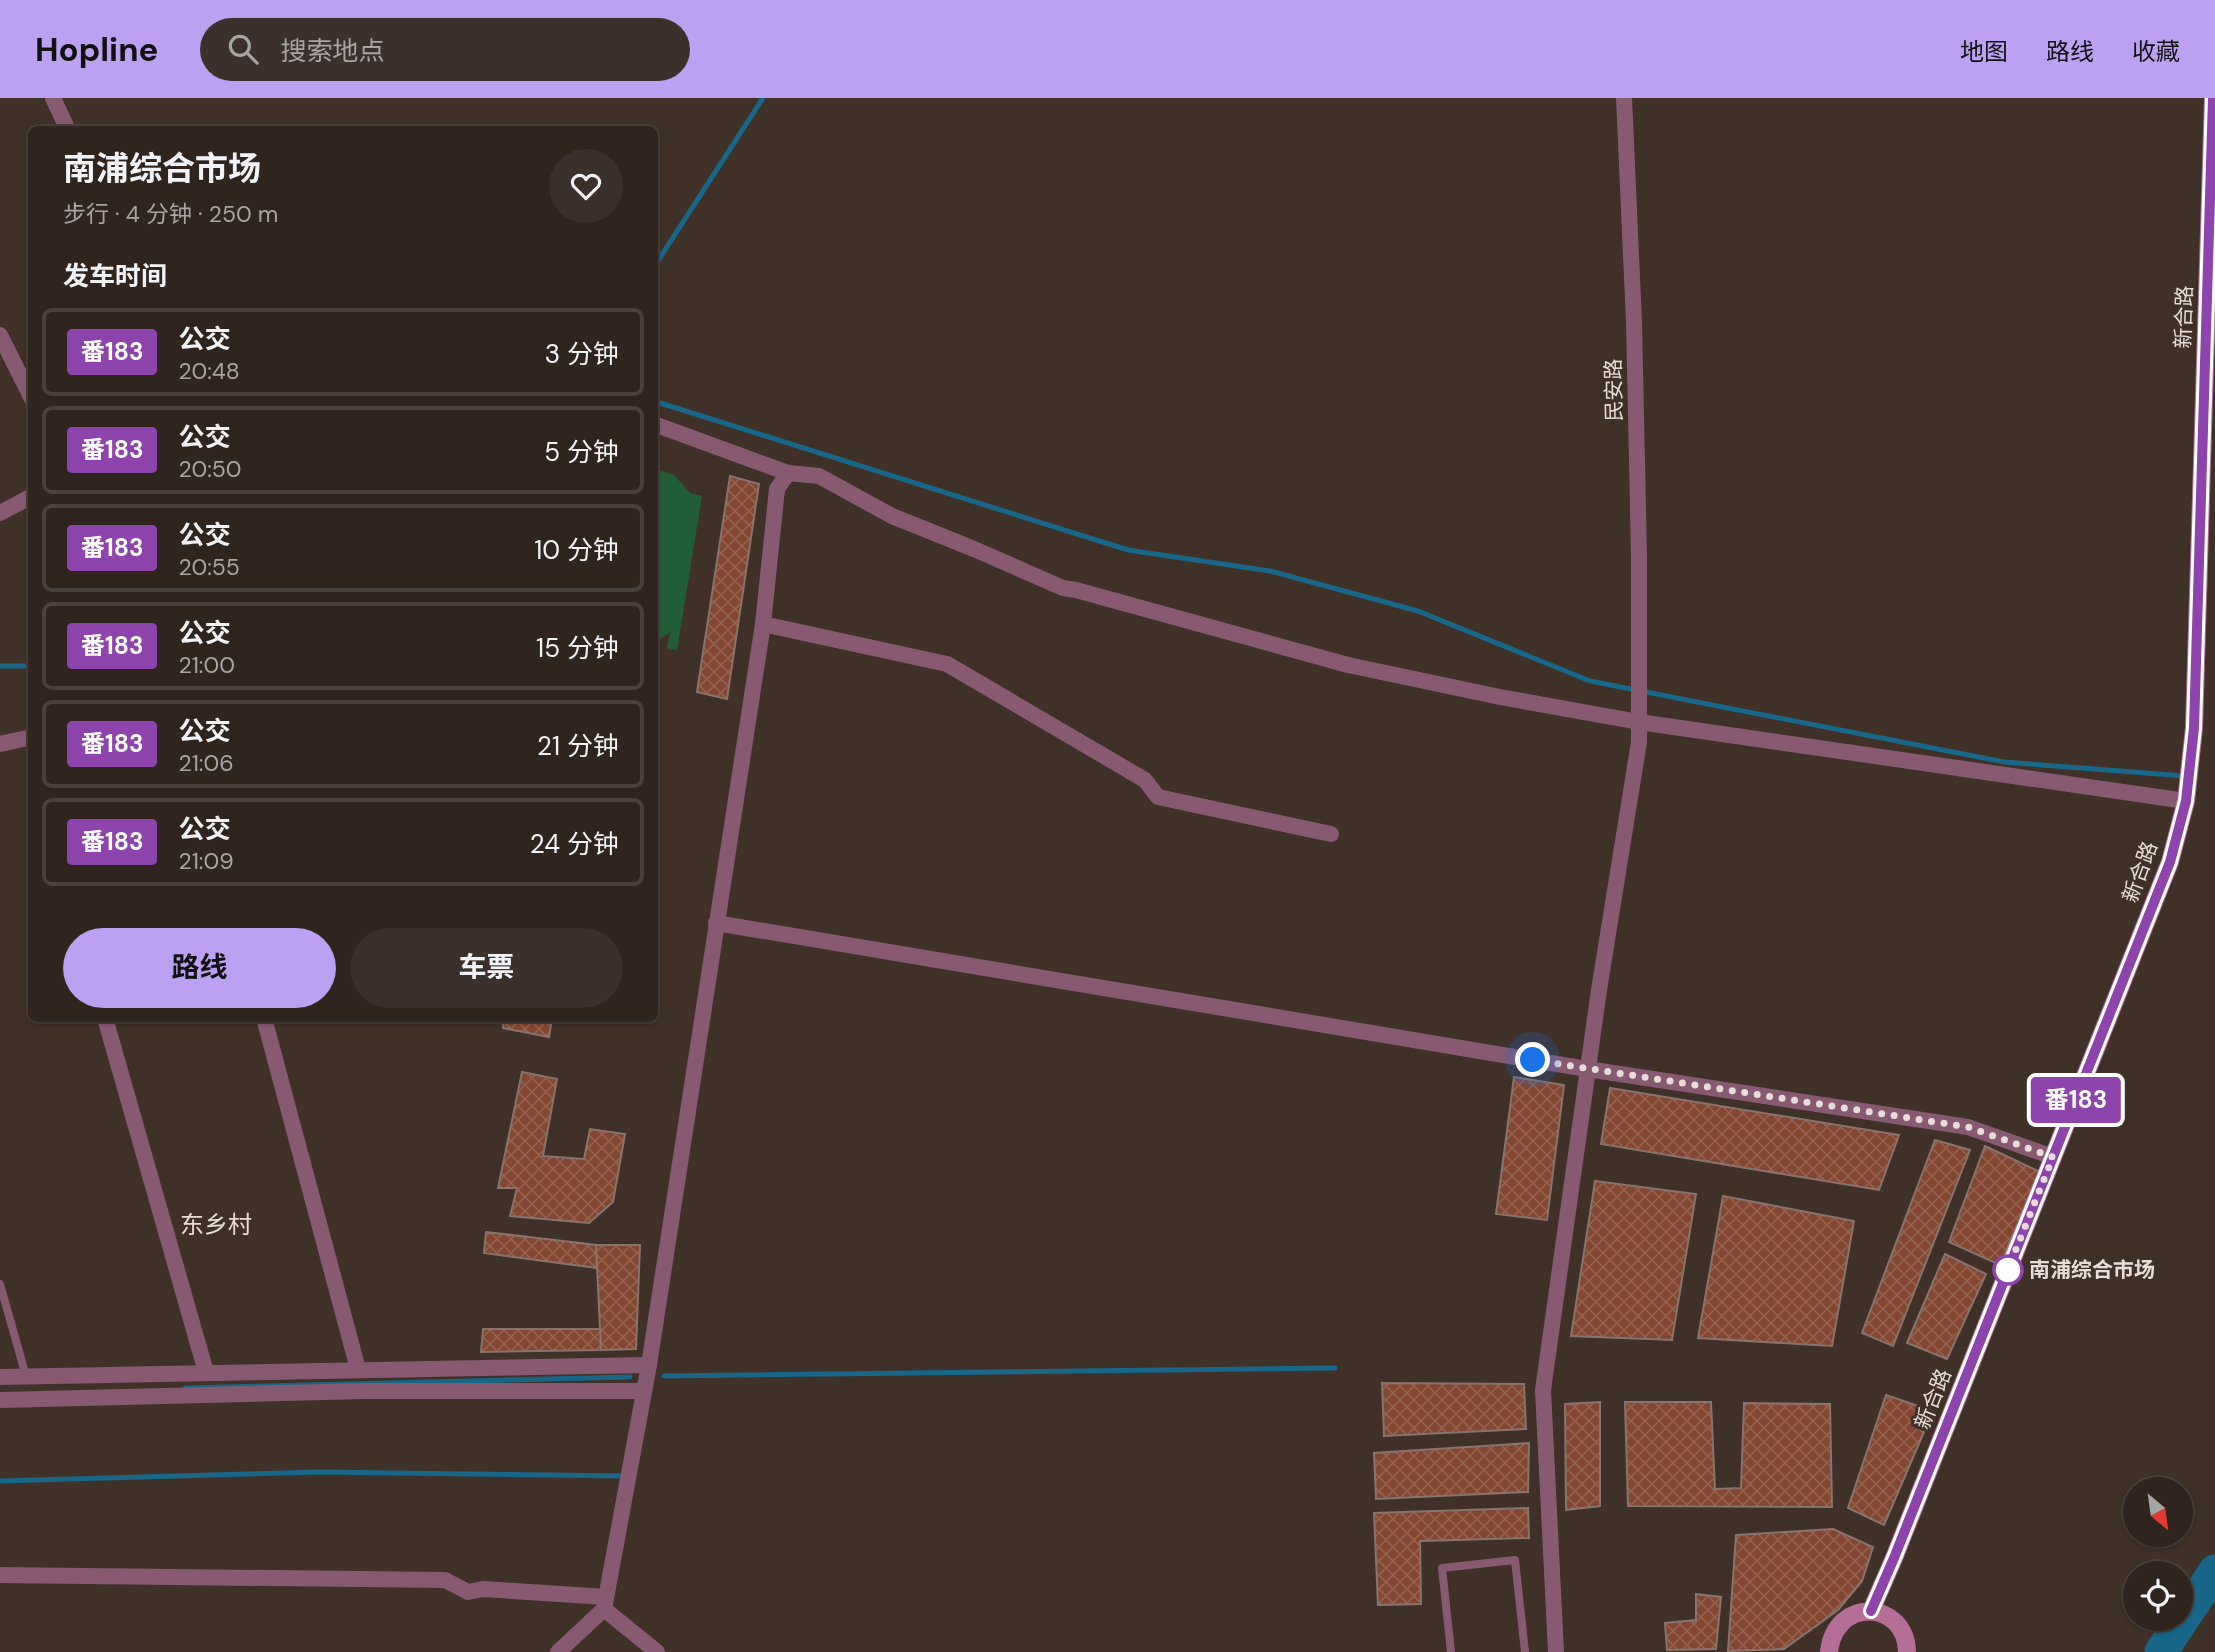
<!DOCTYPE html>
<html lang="zh">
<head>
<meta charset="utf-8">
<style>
	:root { --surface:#2f241e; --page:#3b302b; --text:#f1f3f6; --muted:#a7a4a4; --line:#4a413c; --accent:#bca0f2 }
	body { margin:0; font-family:"DM Sans","Noto Sans SC",sans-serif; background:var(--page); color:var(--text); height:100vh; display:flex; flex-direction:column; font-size:26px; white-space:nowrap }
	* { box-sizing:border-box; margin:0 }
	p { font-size:23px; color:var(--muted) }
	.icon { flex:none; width:38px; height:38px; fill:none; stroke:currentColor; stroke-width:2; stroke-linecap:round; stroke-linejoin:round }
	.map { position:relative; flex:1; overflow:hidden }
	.panel { position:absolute; left:28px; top:28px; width:630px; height:896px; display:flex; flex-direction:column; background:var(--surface); border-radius:10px; box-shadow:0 2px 5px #0004,0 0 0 2px var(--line) }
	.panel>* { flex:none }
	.badge { padding:0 14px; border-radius:5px; font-size:24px; line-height:46px }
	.needle { width:46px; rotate:151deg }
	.fabs { position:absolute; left:2123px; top:1379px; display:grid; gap:14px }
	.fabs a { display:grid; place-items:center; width:70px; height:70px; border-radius:50%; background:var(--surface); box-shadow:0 2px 5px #0004,0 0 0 2px var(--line); font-size:35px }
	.you { position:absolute; width:35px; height:35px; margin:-18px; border:5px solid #fff; border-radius:50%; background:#1a73e8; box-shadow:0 0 0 10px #1a73e833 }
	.map>.badge { position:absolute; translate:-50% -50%; box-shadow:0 0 0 4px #fff }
	h2 { padding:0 35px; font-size:26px; line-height:63px }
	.round { display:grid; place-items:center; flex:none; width:74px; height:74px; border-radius:37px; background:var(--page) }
	.head { display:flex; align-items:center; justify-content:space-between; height:119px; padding:0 35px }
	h1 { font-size:33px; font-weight:700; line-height:52px }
	.primary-button { display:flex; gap:14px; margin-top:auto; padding:14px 35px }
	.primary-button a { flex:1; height:80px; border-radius:42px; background:var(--accent); color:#111; font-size:28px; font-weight:700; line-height:80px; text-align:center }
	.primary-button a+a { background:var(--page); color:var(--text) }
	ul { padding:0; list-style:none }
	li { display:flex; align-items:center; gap:21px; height:88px; margin:0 14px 10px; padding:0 21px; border:4px solid var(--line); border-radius:10px }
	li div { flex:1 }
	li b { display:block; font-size:26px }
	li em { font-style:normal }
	li .badge { min-width:77px; font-weight:700; text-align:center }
	header { display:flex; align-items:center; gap:42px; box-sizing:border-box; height:98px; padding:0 35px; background:var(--accent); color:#111 }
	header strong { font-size:33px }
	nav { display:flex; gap:38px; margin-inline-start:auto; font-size:24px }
	.search { width:490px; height:63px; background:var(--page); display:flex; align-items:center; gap:18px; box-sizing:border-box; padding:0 24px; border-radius:38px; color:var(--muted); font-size:26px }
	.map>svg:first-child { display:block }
	.garden { fill:#215e38 }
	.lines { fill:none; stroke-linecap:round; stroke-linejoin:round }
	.stream { stroke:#186688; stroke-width:5 }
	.river { stroke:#186688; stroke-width:33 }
	.building { fill:url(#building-cross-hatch); stroke:#87746e; stroke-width:2 }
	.lane { stroke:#875a72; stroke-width:8 }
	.street { stroke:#875a72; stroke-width:16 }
	.secondary { stroke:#b56e95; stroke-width:18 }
	.line-casing { stroke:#fff; stroke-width:16 }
	.line { stroke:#8e44ad; stroke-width:10 }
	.walk { stroke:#e7ddd8; stroke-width:7; stroke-dasharray:0 12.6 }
	.stop-dot { fill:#fff; stroke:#8e44ad; stroke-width:3.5 }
	.labels { text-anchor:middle; stroke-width:6; stroke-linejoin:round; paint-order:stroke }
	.street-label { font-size:21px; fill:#e7ddd8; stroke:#3f3028 }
	.stop-label { font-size:21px; font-weight:bold; fill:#e7ddd8; stroke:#3f3028; text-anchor:start }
	.quarter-label { font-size:24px; fill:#e7ddd8; stroke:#3f3028 }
</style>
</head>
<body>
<header>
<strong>Hopline</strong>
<div class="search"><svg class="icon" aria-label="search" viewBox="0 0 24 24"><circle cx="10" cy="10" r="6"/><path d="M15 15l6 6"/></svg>搜索地点</div>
<nav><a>地图</a><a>路线</a><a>收藏</a></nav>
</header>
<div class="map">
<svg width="2215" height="1554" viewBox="0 0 2215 1554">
	<defs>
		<pattern id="building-cross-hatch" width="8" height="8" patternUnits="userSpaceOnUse" patternTransform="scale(1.75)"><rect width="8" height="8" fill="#834630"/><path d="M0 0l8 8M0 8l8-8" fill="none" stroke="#95604d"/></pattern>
	</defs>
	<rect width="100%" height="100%" fill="#3f3028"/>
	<path class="garden" d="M655,371L674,377L690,395L702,398L677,552L667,550L670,534L655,544Z"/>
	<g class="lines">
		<g class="stream">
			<path d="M654,169L763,0"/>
			<path d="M654,303L1128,452L1270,473L1418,513L1590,583L2004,664L2185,678"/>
			<path d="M0,568H32"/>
			<path d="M664,1278L1335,1270"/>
			<path d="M185,1290L630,1279"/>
			<path d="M0,1383L319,1374L627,1378"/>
		</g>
		<path class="river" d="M2161,1554L2215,1473"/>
	</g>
	<g class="building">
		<path d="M730,378L759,386L727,601L697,594Z"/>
		<path d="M504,920H552L549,939L503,930Z"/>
		<path d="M522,974L557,981L543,1058L584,1061L590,1031L625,1036L613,1104L589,1125L510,1118L517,1090H498Z"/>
		<path d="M1514,979L1564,987L1547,1122L1496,1116Z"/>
		<path d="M1610,990L1899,1037L1879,1092L1601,1046Z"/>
		<path d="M1935,1042L1970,1052L1893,1248L1862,1235Z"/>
		<path d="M1985,1048L2040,1074L2000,1167L1949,1144Z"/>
		<path d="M1595,1083L1696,1096L1672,1242L1571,1238Z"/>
		<path d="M1723,1098L1854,1123L1832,1248L1698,1240Z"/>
		<path d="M486,1134L596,1147L597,1170L484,1155Z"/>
		<path d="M596,1147H640L636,1251L601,1252Z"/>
		<path d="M1945,1156L1986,1176L1947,1261L1907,1245Z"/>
		<path d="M483,1231H600L601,1252L481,1254Z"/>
		<path d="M1382,1285L1524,1286L1526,1331L1384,1338Z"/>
		<path d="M1886,1297L1933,1313L1884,1427L1848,1410Z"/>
		<path d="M1600,1304V1408L1566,1412L1565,1306Z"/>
		<path d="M1625,1304H1711L1715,1391L1741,1390L1744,1305L1830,1306L1832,1409L1628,1408Z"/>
		<path d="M1529,1345L1528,1394L1376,1401L1374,1355Z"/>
		<path d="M1528,1410L1529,1440L1420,1443L1421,1506L1378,1507L1374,1415Z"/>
		<path d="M1833,1431L1873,1449L1862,1483L1838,1512L1784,1551L1728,1553L1736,1437Z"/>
		<path d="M1696,1496L1721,1499L1716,1551L1667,1552L1665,1525L1696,1522Z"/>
	</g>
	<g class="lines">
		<g class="lane">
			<path d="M0,1186L26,1278"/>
			<path d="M1451,1554L1442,1470L1515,1462L1525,1554"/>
		</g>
		<g class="street">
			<path d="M53,0L68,32"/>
			<path d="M0,237L32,301"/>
			<path d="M654,326L788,375"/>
			<path d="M0,415L32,398"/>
			<path d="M763,526L947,566L1145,682L1158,699L1331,736"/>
			<path d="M0,646L32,639"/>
			<path d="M716,825L1587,971L1968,1029L2053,1059"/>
			<path d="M105,920L206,1274"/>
			<path d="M264,920L358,1271"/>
			<path d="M0,1279L649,1267"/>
			<path d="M0,1302L365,1293H644"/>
			<path d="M0,1477L445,1482L468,1494L483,1491L606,1499"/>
			<path d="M604,1511L657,1554"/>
			<path d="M558,1554L604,1511L649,1267L763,526L777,391L788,375L819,378L892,418L974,451L1063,490L1076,492L1348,567L1500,599L1639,624L2186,703"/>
			<path d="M1556,1554L1543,1292L1599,892L1639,644V457L1634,224L1624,0"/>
		</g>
		<g class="secondary">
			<path d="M1871,1513L1894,1460L2170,764L2186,703L2194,630L2213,0"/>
			<path d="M1829,1554C1835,1498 1906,1502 1907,1554"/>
		</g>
	</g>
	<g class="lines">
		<g class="line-casing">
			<path id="line" d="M1871,1513L1894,1460L2170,764L2186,703L2194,630L2213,0"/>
		</g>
		<use href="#line" class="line"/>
		<path class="walk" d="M1533,962L1968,1029L2053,1059L2003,1184L2008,1172"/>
	</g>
	<circle class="stop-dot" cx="2008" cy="1172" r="14"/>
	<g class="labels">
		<g class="street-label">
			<text transform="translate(2184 219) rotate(-88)" y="7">新合路</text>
			<text transform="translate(1614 292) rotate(-91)" y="7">民安路</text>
			<text transform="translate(2140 774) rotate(-70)" y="7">新合路</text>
			<text transform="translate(1933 1301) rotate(-68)" y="7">新合路</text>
		</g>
		<g class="stop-label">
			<text x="2029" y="1179">南浦综合市场</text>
		</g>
		<g class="quarter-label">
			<text x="216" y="1135">东乡村</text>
		</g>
	</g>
</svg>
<div class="fabs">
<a><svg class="needle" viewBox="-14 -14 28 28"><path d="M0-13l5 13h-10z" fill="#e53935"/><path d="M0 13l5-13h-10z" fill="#a7a4a4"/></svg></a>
<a><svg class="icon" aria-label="locate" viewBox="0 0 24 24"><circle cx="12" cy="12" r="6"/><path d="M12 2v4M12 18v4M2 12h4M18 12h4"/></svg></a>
</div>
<div class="you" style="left:1533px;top:962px"></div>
<b class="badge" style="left:2076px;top:1002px;background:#8e44ad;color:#fff">番183</b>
<section class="panel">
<div class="head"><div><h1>南浦综合市场</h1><p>步行 · 4 分钟 · 250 m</p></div><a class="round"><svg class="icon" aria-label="heart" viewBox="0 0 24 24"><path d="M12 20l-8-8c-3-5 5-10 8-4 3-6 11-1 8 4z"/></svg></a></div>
<h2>发车时间</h2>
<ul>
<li><span class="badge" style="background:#8e44ad;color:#fff">番183</span><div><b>公交</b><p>20:48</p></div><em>3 分钟</em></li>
<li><span class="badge" style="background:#8e44ad;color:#fff">番183</span><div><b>公交</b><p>20:50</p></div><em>5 分钟</em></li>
<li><span class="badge" style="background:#8e44ad;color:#fff">番183</span><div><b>公交</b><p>20:55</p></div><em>10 分钟</em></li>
<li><span class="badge" style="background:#8e44ad;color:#fff">番183</span><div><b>公交</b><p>21:00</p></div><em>15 分钟</em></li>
<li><span class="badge" style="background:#8e44ad;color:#fff">番183</span><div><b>公交</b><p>21:06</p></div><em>21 分钟</em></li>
<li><span class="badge" style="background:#8e44ad;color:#fff">番183</span><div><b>公交</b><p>21:09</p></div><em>24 分钟</em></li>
</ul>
<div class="primary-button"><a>路线</a><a>车票</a></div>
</section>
</div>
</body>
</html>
